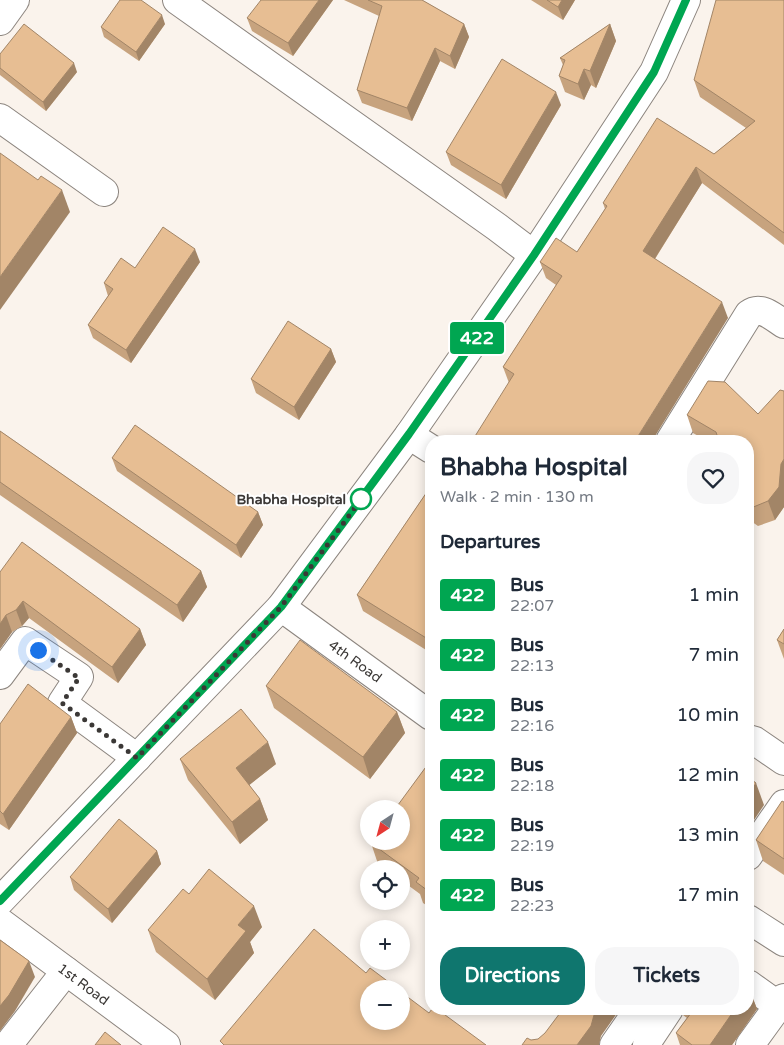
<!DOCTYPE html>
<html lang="en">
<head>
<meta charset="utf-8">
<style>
	:root { --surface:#fff; --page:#f6f6f7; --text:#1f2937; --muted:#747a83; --accent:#0f766e }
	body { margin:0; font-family:"Varela Round",sans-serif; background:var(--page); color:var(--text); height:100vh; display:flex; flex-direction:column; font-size:19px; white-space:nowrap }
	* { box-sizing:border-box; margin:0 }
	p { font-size:16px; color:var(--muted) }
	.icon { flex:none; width:28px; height:28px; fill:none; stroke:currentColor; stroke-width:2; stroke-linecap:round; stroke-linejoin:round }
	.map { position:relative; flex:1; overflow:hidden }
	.side { position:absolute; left:425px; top:435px; width:329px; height:580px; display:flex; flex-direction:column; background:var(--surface); border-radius:20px; box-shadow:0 2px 12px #0003 }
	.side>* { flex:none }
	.badge { padding:0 10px; border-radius:4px; font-size:18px; line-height:32px }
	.needle { width:32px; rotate:216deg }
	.controls { position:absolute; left:360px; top:800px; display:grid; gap:10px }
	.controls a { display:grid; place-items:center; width:50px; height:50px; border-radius:50%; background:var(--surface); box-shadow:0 2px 12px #0003; font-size:25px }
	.you { position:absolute; width:25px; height:25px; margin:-12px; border:4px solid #fff; border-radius:50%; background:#1a73e8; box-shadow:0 0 0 8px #1a73e833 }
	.map>.badge { position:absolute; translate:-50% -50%; box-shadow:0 0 0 2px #fff }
	h2 { padding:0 15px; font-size:19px; line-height:45px }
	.round { display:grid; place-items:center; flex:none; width:52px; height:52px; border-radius:20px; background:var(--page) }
	.summary { display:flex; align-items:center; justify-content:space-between; height:85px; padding:0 15px }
	h1 { font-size:24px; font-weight:700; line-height:38px }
	.primary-button { display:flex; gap:10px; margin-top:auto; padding:10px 15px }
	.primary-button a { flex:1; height:58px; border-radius:20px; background:var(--accent); color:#fff; font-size:20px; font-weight:700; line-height:58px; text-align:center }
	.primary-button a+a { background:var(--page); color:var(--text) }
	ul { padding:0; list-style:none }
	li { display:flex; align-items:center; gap:15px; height:60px; padding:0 15px }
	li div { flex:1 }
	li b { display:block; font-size:19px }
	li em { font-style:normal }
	li .badge { min-width:55px; font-weight:700; text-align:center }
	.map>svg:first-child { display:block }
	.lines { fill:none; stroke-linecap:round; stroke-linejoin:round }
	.minor-casing { stroke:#8c857f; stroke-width:30 }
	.minor { stroke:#fff; stroke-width:28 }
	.wall { fill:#c7a37e }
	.shaded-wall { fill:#a28567 }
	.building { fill:#e7be93; stroke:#a28567 }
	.line-casing { stroke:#fff; stroke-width:11 }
	.line { stroke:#00a651; stroke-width:8 }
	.walk { stroke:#3b3836; stroke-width:5; stroke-dasharray:0 9 }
	.stop-dot { fill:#fff; stroke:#00a651; stroke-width:2.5 }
	.labels { text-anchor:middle; stroke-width:4; stroke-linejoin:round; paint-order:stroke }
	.stop-label { font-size:14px; font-weight:bold; fill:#3b3836; stroke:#fff; text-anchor:end }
	.street-label { font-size:14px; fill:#3b3836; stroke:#fff }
</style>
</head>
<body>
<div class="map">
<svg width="784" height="1045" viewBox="0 0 784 1045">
	<rect width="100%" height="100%" fill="#faf3ec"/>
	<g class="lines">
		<g class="minor-casing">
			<g id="minor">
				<path d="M177,0L497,227L534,255"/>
				<path d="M0,21L15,0"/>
				<path d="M0,118L104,192"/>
				<path d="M409,435L431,449"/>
				<path d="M670,441L749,314C761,305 773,317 784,324"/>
				<path id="s1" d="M281,607L431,716"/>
				<path d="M0,675L25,641L79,677L62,703L137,758"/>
				<path d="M748,739L755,741L784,761"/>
				<path d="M748,856L784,804"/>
				<path d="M0,901L281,607L409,435L534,255L654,72L686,0"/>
				<path d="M748,919L784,942"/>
				<path id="s2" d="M0,922L166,1045"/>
				<path d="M748,984L779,1006"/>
				<path d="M8,1045L66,971"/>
				<path d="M614,1045L639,1009"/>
				<path d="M647,1045L649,1039L669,1009"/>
				<path d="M750,1045L784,998"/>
			</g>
		</g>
		<use href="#minor" class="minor"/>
	</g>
	<g class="wall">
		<path d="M333,0L293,56L252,31L247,18Z"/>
		<path d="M344,0H422L464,24L469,37L455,69L440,61L412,121L362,103L357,90L379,16Z"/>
		<path d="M531,0H575L563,20Z"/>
		<path d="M784,0V245L702,183L655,259L728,318L509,383L503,367L556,285L546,278L540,262L577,252L605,209L603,203L714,154L746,128L700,97L694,80Z"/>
		<path d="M165,24L139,61L104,37L101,27Z"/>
		<path d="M610,24L616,41L596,88L591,85L584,100L565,92L559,76L563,65L560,58Z"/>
		<path d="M0,54L77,72L46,111L0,75Z"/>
		<path d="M561,105L506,199L451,165L446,152Z"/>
		<path d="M200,262L131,363L93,338L88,325L108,296L104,283L135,268Z"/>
		<path d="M331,349L336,362L299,420L256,393L251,379Z"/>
		<path d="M784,391V507L775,520L758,526L748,519V441H707L693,433L687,415L758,414Z"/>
		<path d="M0,431L201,571L207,587L183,622L0,495Z"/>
		<path d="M112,458L258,512L263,525L241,558L117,471Z"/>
		<path d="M431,486V653L363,611L357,595Z"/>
		<path d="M0,572L140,629L146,645L118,683L29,618L22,626L12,632L0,649Z"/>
		<path d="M784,629V659L777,640Z"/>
		<path d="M266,686L397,712L405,733L370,779L274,708Z"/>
		<path d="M71,717L77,733L9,830L0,824V724Z"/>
		<path d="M180,759L276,764L249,785L260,799L268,820L240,844L188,780Z"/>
		<path d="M431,760V908L423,903L420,894L401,880V869H385L378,864L371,843Z"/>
		<path d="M784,802V875L763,861L756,840Z"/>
		<path d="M157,851L161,864L112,923L74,890L70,877Z"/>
		<path d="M189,894L262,927L250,942L254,953L215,1000L156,952L148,930Z"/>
		<path d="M749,988L757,1009L732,1045H680L676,1033L687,1018L683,1015L681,1009H748Z"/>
	</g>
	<g class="shaded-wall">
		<path d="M319,0H333L293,56L288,43Z"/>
		<path d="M562,0H575L563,20L558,7Z"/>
		<path d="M162,15L165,24L139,61L136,52Z"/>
		<path d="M464,24L469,37L455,69L450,56Z"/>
		<path d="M610,24L616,41L596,88L590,71Z"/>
		<path d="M435,48L440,61L412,121L407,108Z"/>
		<path d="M74,63L77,72L46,111L43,102Z"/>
		<path d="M584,69L591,85L584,100L578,84Z"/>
		<path d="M556,92L561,105L506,199L501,185Z"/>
		<path d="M696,167L702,183L649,268L643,251Z"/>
		<path d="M62,190L70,212L0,310V277Z"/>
		<path d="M195,249L200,262L131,363L126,350Z"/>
		<path d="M722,302L728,318L652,441H635Z"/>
		<path d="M331,349L336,362L299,420L294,407Z"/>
		<path d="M784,459V507L775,520L768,501L781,464Z"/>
		<path d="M258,512L263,525L241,558L236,545Z"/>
		<path d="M201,571L207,587L183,622L177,605Z"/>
		<path d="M23,601L29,618L22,626L16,610Z"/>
		<path d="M6,615L12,632L0,649V624Z"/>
		<path d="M140,629L146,645L118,683L112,667Z"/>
		<path d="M397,712L405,733L370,779L363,757Z"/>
		<path d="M71,717L77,733L9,830L3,814Z"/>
		<path d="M268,742L276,764L243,790L236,768Z"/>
		<path d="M756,783L764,805L748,829V796Z"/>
		<path d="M260,799L268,820L240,844L232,822Z"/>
		<path d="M157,851L161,864L112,923L108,909Z"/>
		<path d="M254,906L262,927L250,942L254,953L215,1000L207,979L238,925Z"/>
		<path d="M29,961L35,977L15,1011L0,1031V1006Z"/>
		<path d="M749,988L757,1009L732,1045H710L735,1009H748V991Z"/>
		<path d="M598,1009H620L601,1036L599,1045H577L594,1015Z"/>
	</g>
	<g class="building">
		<path d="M120,0H141L162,15L136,52L101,27Z"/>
		<path d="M261,0H319L288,43L247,18Z"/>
		<path d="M368,0H422L464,24L450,56L435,48L407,108L357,90L382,6Z"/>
		<path d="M547,0H562L558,7Z"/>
		<path d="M716,0H784V233L696,167L643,251L722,302L635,441H472L514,374L503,367L562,276L540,262L556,238L577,252L607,206L603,203L657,118L714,154L755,121L694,80Z"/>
		<path d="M24,24L74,63L43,102L0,68V54Z"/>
		<path d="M610,24L590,71L584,69L578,84L559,76L565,60L560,58Z"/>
		<path d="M502,59L556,92L501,185L446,152Z"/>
		<path d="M0,153L38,180L41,176L62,190L0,277Z"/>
		<path d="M163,227L195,249L126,350L88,325L113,289L104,283L121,258L135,268Z"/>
		<path d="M288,321L331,349L294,407L251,379Z"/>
		<path d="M708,381L725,382L758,414L780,390L784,391V459L781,464L779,487L768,501L751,508L748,505V441H719L716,432L687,415Z"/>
		<path d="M135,425L258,512L236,545L112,458Z"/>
		<path d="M0,431L201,571L177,605L0,482Z"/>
		<path d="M431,486V641L357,595Z"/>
		<path d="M22,542L140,629L112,667L23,601L16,610L6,615L0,624V572Z"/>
		<path d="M784,629V644L777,640Z"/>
		<path d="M300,640L397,712L363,757L266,686Z"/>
		<path d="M28,684L71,717L3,814L0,811V724Z"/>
		<path d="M241,709L268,742L236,768L260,799L232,822L180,759Z"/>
		<path d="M431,760V893L416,882L419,878L371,843L372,841H401V809H395Z"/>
		<path d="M748,777L756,783L748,796Z"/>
		<path d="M782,801L784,802V859L756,840Z"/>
		<path d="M119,819L157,851L108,909L70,877Z"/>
		<path d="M209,869L254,906L238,925L246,931L207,979L148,930L183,889L189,894Z"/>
		<path d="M314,929L366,973L370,968L398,989H369V1021H401V992L429,1013L432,1009H437L486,1045H224L220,1041Z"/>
		<path d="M0,940L29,961L9,995L0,1006Z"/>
		<path d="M563,1009H598L594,1015L591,1026L577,1045H522L527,1038L531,1040L538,1039L545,1033Z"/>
		<path d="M694,1009H735L710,1045H692L676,1033Z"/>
		<path d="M105,1032L121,1045H95Z"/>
	</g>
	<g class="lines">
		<g class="line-casing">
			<path id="line" d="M0,901L281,607L409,434L534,255L654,72L686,0"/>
		</g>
		<use href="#line" class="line"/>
		<path class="walk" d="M38,650L79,678L62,703L137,758L281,607L363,497L361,499"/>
	</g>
	<circle class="stop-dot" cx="361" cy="499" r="10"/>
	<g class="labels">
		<g class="stop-label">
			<text x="346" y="504">Bhabha Hospital</text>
		</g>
		<g class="street-label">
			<text dy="5" stroke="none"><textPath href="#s1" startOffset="92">4th Road</textPath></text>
			<text dy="5" stroke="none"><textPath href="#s2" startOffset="104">1st Road</textPath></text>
		</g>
	</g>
</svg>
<div class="controls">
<a><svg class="needle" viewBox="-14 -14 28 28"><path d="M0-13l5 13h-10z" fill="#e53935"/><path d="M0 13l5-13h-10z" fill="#747a83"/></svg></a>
<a><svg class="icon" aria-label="locate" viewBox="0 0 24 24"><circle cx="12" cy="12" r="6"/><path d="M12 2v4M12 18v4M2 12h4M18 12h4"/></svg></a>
<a>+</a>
<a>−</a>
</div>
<div class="you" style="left:38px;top:650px"></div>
<b class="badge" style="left:477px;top:338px;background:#00a651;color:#fff">422</b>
<section class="side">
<div class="summary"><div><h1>Bhabha Hospital</h1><p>Walk · 2 min · 130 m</p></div><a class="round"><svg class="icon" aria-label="heart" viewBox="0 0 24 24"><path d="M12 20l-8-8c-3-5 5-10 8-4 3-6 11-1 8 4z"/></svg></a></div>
<h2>Departures</h2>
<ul>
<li><span class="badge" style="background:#00a651;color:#fff">422</span><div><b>Bus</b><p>22:07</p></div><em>1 min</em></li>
<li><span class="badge" style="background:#00a651;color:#fff">422</span><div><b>Bus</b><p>22:13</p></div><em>7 min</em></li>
<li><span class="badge" style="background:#00a651;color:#fff">422</span><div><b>Bus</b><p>22:16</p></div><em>10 min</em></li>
<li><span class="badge" style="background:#00a651;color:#fff">422</span><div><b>Bus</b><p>22:18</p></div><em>12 min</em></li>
<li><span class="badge" style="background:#00a651;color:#fff">422</span><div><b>Bus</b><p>22:19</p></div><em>13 min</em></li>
<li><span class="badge" style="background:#00a651;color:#fff">422</span><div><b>Bus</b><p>22:23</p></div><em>17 min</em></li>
</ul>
<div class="primary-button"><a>Directions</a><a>Tickets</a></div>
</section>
</div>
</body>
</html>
